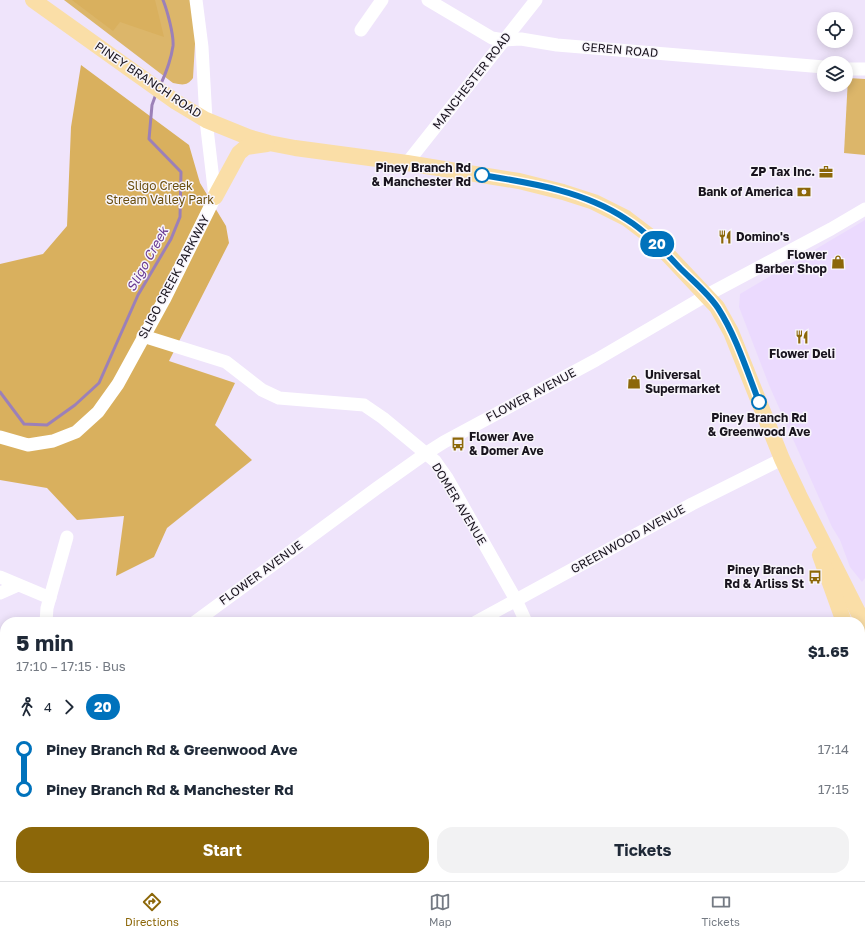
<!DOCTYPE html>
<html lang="en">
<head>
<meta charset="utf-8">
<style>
	:root { --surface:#fff; --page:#f2f2f3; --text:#1f2937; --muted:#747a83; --line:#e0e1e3; --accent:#8c6709 }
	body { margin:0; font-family:"Golos Text",sans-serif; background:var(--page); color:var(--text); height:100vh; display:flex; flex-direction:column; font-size:15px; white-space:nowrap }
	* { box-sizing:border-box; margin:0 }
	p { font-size:13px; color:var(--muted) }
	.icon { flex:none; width:22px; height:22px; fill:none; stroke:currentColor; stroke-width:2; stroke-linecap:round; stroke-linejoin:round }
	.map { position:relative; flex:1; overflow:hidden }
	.drawer { position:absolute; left:0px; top:617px; width:865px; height:264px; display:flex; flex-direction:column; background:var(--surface); border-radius:16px 16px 0 0; box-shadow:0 2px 10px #0003 }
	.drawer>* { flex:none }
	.badge { padding:0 8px; border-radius:13px; font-size:14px; line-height:26px }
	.fabs { position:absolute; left:817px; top:12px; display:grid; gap:8px }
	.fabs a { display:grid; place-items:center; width:36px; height:36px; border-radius:50%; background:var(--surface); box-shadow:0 2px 10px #0003; font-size:20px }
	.map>.badge { position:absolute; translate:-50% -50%; box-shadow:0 0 0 2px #fff }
	.legs { display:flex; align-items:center; gap:6px; height:44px; padding:0 16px; font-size:13px }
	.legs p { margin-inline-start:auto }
	.headline { display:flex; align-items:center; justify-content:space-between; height:68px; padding:0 16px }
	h1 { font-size:22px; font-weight:700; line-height:30px }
	.cta { display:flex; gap:8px; margin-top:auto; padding:8px 16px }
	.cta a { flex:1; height:46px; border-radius:16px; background:var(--accent); color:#fff; font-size:16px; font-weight:700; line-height:46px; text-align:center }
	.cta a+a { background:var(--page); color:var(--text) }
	ul { padding:0 16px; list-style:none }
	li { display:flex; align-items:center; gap:14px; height:40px; font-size:15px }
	li i { display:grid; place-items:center; width:6px; height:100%; margin:0 5px; background:currentColor }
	li i::after { content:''; width:10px; height:10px; margin:-5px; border:3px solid; border-radius:50%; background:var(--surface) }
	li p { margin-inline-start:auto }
	li:first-child i { background:linear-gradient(#0000 50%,currentColor 0) }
	li:last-child i { background:linear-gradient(currentColor 50%,#0000 0) }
	.dock { display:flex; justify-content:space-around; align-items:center; height:56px; border-top:1px solid var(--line); background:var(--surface); font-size:11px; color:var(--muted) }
	.dock a { display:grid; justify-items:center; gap:2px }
	.dock .on { color:var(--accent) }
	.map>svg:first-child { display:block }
	.built { fill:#ebdafe }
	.green { fill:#dcb66a }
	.forest { fill:#d9b05e }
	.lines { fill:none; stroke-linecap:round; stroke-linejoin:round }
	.stream { stroke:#9c80b8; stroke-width:3 }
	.minor { stroke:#fff; stroke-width:13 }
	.major { stroke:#fadea7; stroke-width:16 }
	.line-1-casing { stroke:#fff; stroke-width:9 }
	.line-1 { stroke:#0072bc; stroke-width:6 }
	.stop-1-dot { fill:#fff; stroke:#0072bc; stroke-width:2 }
	.labels { text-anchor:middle; stroke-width:3; stroke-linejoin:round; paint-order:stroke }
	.street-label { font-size:12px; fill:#19141e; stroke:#f8f5fb }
	.stop-label { font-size:12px; font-weight:bold; fill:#19141e; stroke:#f8f5fb; text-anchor:end }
	.poi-label { font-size:12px; font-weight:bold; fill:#19141e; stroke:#f8f5fb; text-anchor:end }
	.park-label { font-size:12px; fill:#6a4e0e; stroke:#f8f5fb }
	.water-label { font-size:13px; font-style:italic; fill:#693a91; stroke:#f8f5fb }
</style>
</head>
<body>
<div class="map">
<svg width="865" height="881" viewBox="0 0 865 881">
	<rect width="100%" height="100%" fill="#efe4fb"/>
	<path class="built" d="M865,220V578L862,582L850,567L840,540L832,527L769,385L739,307L740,294Z"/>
	<g class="green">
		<path d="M64,0H193L196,27L193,78C187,86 183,85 173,83Z"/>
		<path d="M848,78L865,79V155L844,153Z"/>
	</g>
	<g class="forest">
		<path d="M72,0H155L164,37L120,22L113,31Z"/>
		<path d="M81,65L189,145L200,183L226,226L229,243L169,361L235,383L215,425L252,460L167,528L154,557L116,576L124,516L77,520L47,488L0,480V264L43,254L67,226L71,127Z"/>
	</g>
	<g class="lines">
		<g class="stream">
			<path d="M160,86C166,73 171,60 173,46C174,35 167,10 163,0"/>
			<path d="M0,392L24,424L47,425L75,405L99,383L138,295L171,239L180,217L181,172L149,139L152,105L156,94"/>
		</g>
		<g class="minor">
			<path d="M428,0L492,38L504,40L521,39L557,45L824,67"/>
			<path d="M361,30L382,0"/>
			<path d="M846,69H865"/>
			<path d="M407,163L536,0"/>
			<path d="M143,336L226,362L262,390L279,398L364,405L383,418L435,461L447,478L516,600L526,622"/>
			<path d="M0,437L28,445L53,441L76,432L98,412L118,384L164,300L215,197L206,120L202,47L196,0"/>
			<path d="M0,577L50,598"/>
			<path d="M0,593L18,585"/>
			<path d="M46,622L47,608L67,537"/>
			<path d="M195,622L377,488L425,454L444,442L596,360L707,295L831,229L865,209"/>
			<path d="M476,622L692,504L782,459"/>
			<path d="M0,731L5,729"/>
			<path d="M0,873L5,871"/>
			<path d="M91,876L92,881"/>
			<path d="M268,876L269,881"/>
			<path d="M481,876L483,881"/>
			<path d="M653,876L655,881"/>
			<path d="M499,881L507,876"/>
		</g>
		<g class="major">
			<path d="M33,0L176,102L206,120L248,137L269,143L295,148L407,163L519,181L563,192L594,202L626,218L651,237L717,307L731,332L782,459L799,495L865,626"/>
			<path d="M215,197L239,153L246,147L267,144"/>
			<path d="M820,555L844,622"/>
			<path d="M860,665L865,677"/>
		</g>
	</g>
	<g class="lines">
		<g class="line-1-casing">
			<path id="line-1" d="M482,175C531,183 584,191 626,219C647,232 663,250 680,268C693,281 708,293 718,308C736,336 747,371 759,402"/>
		</g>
		<use href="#line-1" class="line-1"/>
	</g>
	<defs>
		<g id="office-bare" transform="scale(1.08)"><path d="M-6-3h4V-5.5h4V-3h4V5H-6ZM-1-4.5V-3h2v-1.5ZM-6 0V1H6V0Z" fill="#8c6709" stroke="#f8f5fb" stroke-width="2.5" paint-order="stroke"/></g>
		<g id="bank-bare" transform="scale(1.08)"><path d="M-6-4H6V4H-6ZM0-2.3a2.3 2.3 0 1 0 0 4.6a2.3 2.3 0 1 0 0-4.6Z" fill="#8c6709" stroke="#f8f5fb" stroke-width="2.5" paint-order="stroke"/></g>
		<g id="restaurant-bare" transform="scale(1.08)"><path d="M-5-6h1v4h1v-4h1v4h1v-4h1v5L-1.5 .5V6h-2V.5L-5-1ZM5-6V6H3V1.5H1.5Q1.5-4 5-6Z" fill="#8c6709" stroke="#f8f5fb" stroke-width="2.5" paint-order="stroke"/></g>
		<g id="shop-bare" transform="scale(1.08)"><path d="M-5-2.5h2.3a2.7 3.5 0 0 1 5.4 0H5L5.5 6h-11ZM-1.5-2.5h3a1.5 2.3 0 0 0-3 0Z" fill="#8c6709" stroke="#f8f5fb" stroke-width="2.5" paint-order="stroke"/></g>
		<g id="bus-bare" transform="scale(1.08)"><path d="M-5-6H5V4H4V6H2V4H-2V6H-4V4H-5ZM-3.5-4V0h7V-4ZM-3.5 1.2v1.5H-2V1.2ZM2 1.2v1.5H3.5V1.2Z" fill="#8c6709" stroke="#f8f5fb" stroke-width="2.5" paint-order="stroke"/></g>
	</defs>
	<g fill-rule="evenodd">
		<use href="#office-bare" x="826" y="172"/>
		<use href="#bank-bare" x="804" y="192"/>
		<use href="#restaurant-bare" x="725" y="237"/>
		<use href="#shop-bare" x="838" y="262"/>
		<use href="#restaurant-bare" x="802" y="337"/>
		<use href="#shop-bare" x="634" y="382"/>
		<use href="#bus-bare" x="458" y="444"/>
		<use href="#bus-bare" x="815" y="577"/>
	</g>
	<g class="stop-1-dot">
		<circle cx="482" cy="175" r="7"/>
		<circle cx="759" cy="402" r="7"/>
	</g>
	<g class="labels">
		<g class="street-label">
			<text transform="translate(620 50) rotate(5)" y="4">GEREN ROAD</text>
			<text transform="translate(148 80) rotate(34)" y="4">PINEY BRANCH ROAD</text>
			<text transform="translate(472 81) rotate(-52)" y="4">MANCHESTER ROAD</text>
			<text transform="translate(174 277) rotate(-62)" y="4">SLIGO CREEK PARKWAY</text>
			<text transform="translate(531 395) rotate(-28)" y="4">FLOWER AVENUE</text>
			<text transform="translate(459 504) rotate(59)" y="4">DOMER AVENUE</text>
			<text transform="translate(628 539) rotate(-29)" y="4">GREENWOOD AVENUE</text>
			<text transform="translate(261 573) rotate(-36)" y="4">FLOWER AVENUE</text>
		</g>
		<g class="stop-label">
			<text x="471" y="172">Piney Branch Rd<tspan x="471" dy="14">&amp; Manchester Rd</tspan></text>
			<text x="759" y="422" text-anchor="middle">Piney Branch Rd<tspan x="759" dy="14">&amp; Greenwood Ave</tspan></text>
		</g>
		<g class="poi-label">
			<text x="815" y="176">ZP Tax Inc.</text>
			<text x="793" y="196">Bank of America</text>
			<text x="736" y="241" text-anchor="start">Domino's</text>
			<text x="827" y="259">Flower<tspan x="827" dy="14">Barber Shop</tspan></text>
			<text x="802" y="358" text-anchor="middle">Flower Deli</text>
			<text x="645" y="379" text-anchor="start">Universal<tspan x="645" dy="14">Supermarket</tspan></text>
			<text x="469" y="441" text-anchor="start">Flower Ave<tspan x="469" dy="14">&amp; Domer Ave</tspan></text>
			<text x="804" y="574">Piney Branch<tspan x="804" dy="14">Rd &amp; Arliss St</tspan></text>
		</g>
		<g class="park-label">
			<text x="160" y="190">Sligo Creek<tspan x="160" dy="14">Stream Valley Park</tspan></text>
		</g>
		<g class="water-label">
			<text transform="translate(147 259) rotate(-61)" y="5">Sligo Creek</text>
		</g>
	</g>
</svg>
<div class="fabs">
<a><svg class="icon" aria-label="locate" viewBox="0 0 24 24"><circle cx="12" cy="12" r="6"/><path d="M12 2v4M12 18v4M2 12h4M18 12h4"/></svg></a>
<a><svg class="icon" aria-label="layers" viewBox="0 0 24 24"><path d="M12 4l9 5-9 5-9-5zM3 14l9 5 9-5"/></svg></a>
</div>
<b class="badge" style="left:657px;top:244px;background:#0072bc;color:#fff">20</b>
<section class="drawer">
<div class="headline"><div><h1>5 min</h1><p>17:10 – 17:15 · Bus</p></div><b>$1.65</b></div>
<div class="legs"><svg class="icon" aria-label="walk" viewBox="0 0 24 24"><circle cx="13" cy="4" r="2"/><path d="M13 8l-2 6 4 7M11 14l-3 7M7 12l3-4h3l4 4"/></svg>4<svg class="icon" aria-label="forward" viewBox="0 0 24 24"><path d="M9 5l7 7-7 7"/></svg><b class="badge" style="background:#0072bc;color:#fff">20</b></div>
<ul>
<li><i style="color:#0072bc"></i><b>Piney Branch Rd &amp; Greenwood Ave</b><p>17:14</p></li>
<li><i style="color:#0072bc"></i><b>Piney Branch Rd &amp; Manchester Rd</b><p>17:15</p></li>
</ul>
<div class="cta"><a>Start</a><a>Tickets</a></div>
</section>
</div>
<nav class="dock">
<a class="on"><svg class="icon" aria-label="directions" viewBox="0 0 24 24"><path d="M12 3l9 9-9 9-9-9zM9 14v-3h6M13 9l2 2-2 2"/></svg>Directions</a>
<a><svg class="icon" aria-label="map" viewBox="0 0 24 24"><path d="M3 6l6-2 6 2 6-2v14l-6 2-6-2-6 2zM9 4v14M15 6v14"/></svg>Map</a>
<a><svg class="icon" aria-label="tickets" viewBox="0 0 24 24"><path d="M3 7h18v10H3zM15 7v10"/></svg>Tickets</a>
</nav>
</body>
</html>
